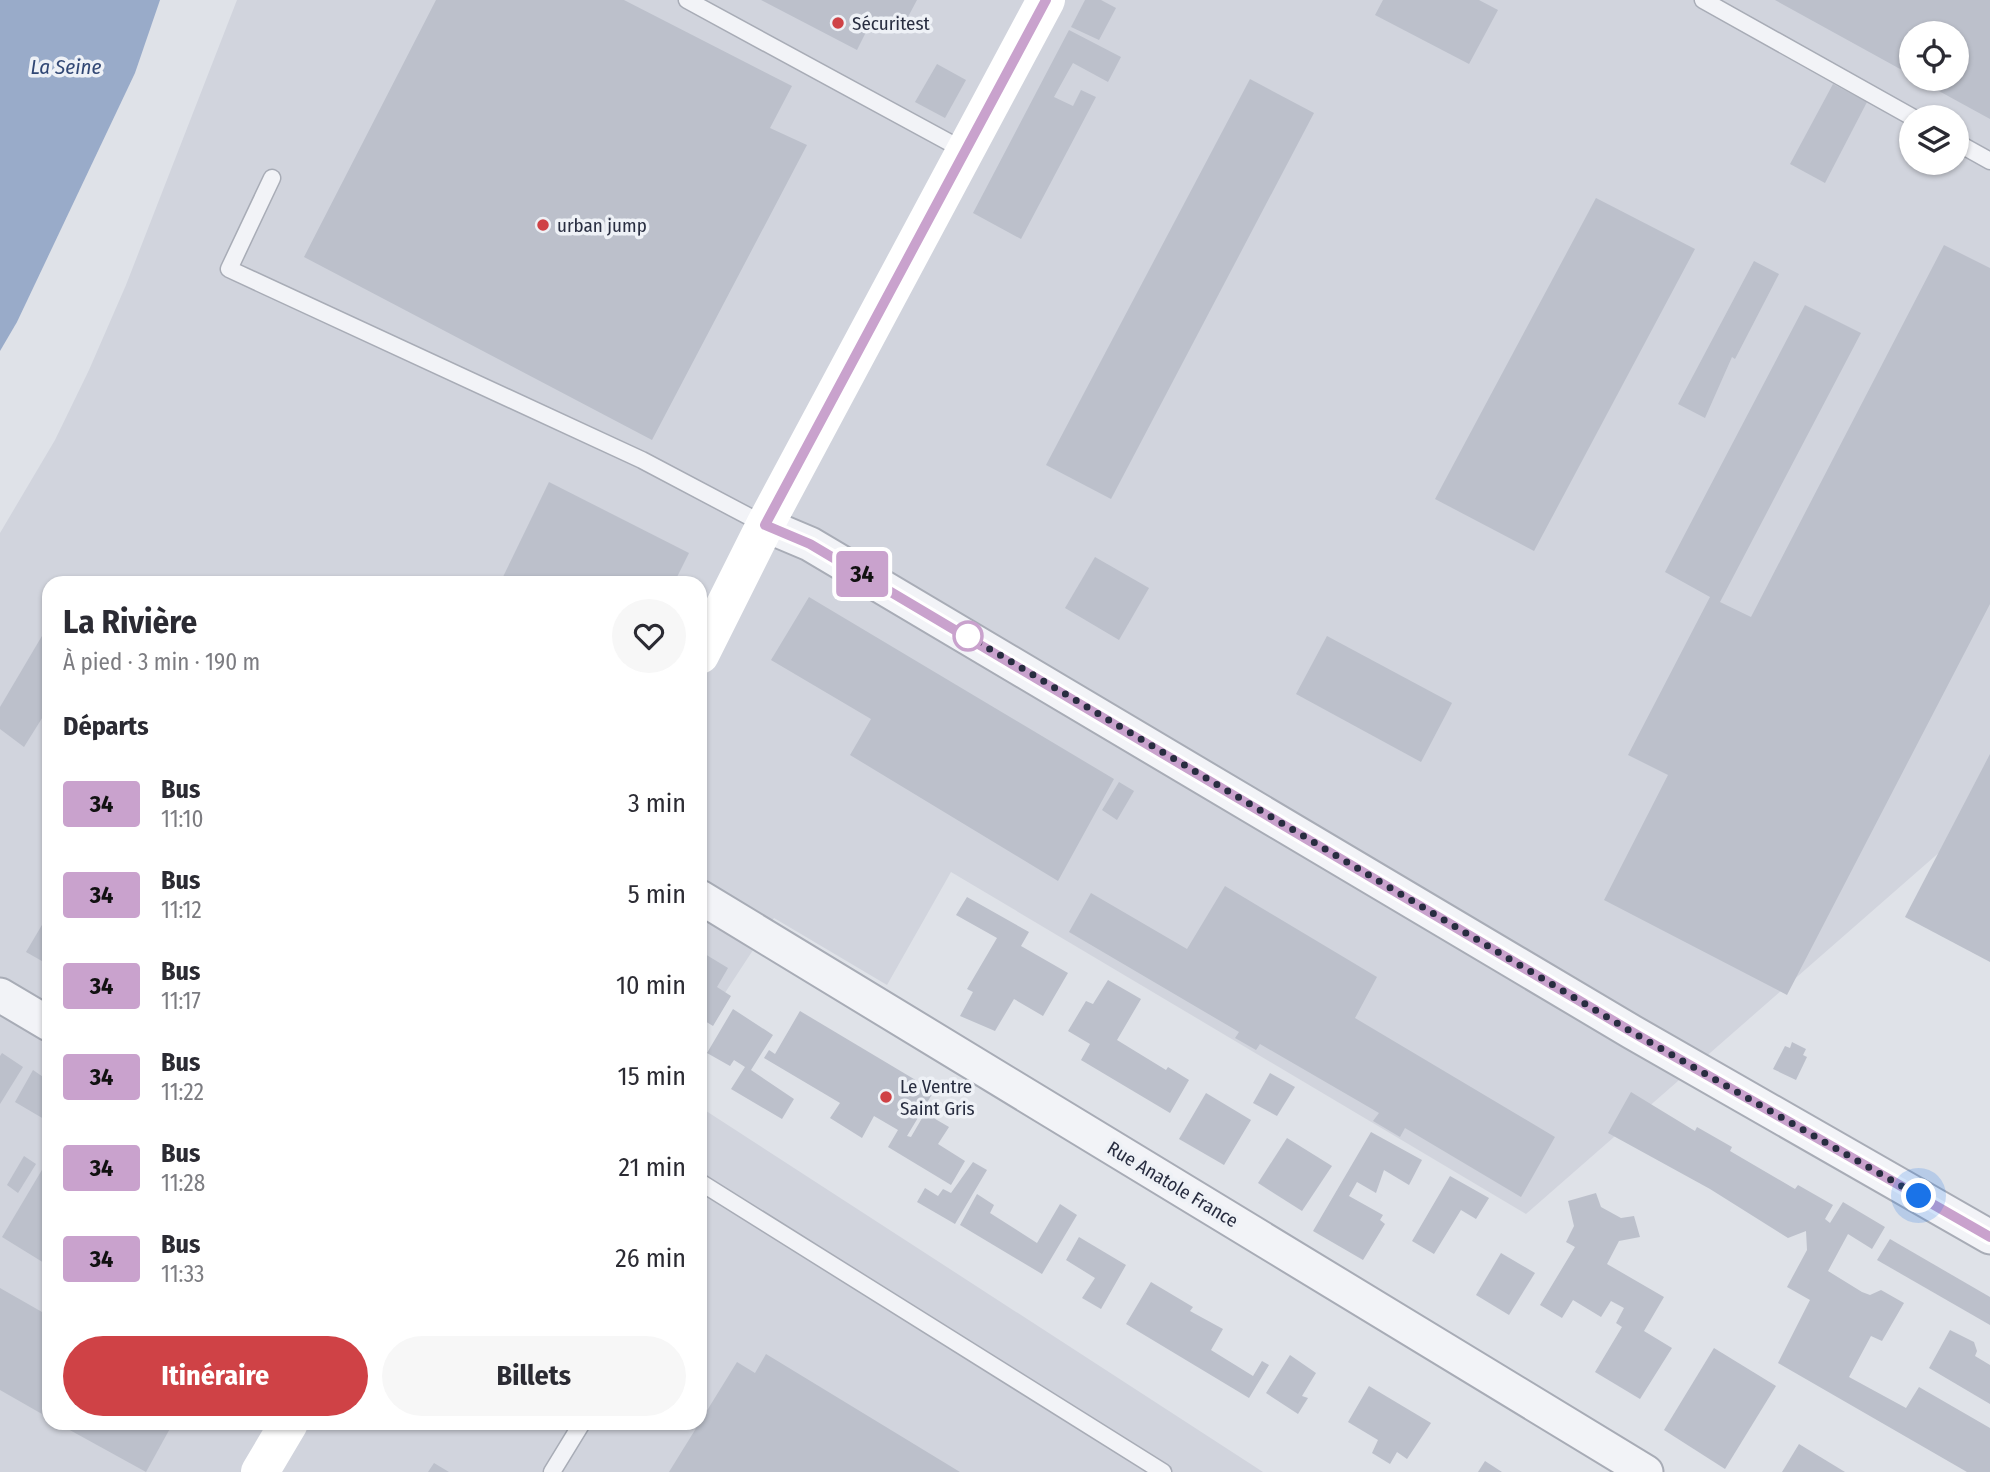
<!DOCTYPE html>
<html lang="fr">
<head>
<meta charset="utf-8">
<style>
	:root { --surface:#fff; --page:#f7f7f7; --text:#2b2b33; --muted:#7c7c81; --accent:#cf4246 }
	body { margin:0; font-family:"Fira Sans Condensed",sans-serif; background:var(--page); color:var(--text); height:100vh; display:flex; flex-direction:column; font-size:26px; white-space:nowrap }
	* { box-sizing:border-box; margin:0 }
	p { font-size:23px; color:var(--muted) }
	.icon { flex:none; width:38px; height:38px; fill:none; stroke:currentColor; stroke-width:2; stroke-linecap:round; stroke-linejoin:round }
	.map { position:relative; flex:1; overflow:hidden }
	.side { position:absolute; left:42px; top:576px; width:665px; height:854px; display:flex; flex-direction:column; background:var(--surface); border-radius:21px; box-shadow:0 2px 5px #0004 }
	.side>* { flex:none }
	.badge { padding:0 14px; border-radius:5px; font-size:24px; line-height:46px }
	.tools { position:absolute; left:1899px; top:21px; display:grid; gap:14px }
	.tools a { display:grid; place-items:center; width:70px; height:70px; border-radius:50%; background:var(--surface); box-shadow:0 2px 5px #0004; font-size:35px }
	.you { position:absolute; width:35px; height:35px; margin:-18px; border:5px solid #fff; border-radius:50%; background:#1a73e8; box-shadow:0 0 0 10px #1a73e833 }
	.map>.badge { position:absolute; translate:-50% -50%; box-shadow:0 0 0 4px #fff }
	h2 { padding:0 21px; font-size:26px; line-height:63px }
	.round { display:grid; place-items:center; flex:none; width:74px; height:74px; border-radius:37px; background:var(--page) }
	.summary { display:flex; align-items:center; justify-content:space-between; height:119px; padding:0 21px }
	h1 { font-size:33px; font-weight:700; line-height:52px }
	.primary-button { display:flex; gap:14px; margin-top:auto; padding:14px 21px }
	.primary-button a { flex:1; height:80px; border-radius:42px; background:var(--accent); color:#fff; font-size:28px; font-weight:700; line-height:80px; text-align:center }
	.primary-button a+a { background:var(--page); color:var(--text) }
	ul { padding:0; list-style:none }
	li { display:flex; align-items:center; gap:21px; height:91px; padding:0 21px }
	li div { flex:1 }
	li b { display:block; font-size:26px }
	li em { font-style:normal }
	li .badge { min-width:77px; font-weight:700; text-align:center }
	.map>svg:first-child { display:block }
	.built { fill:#d1d4dd; fill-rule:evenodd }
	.water { fill:#99abc9 }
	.building { fill:#bcc0cb }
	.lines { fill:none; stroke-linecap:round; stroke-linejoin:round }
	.lane-casing { stroke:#a8acb6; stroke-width:19 }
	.street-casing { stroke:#a8acb6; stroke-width:37 }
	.lane { stroke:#f2f3f7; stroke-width:16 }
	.street { stroke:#f2f3f7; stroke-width:33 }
	.secondary { stroke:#fff; stroke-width:38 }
	.line-casing { stroke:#fff; stroke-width:16 }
	.line { stroke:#c9a2cd; stroke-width:10 }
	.walk { stroke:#282d40; stroke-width:7; stroke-dasharray:0 12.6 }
	.poi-dot { fill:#cf4246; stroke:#eef1f6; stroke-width:2.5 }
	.stop-dot { fill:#fff; stroke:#c9a2cd; stroke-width:3.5 }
	.labels { text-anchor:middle; stroke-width:7; stroke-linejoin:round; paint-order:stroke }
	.poi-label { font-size:19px; fill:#282d40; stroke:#eef1f6; text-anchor:start }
	.street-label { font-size:19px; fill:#282d40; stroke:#eef1f6 }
	.water-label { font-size:21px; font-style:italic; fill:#314774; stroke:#eef1f6 }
</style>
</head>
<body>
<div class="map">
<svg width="1990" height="1472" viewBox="0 0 1990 1472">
	<rect width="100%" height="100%" fill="#dfe2e8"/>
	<path class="built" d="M237,0H1990V808L1526,1214L951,872L887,985L774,918L700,1031V583H49V1423H700V1107L1263,1472H0V533L55,440L89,370L126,285ZM1911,33H1956V79H1911ZM1911,117H1956V163H1911Z"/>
	<path class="water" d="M0,0H160L135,73L17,322L0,351Z"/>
	<g class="building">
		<path d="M436,0H624L792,86L770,128L807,145L652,440L304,257Z"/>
		<path d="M761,0H917L901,30L874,16L857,50Z"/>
		<path d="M1085,0H1101L1116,8L1099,40L1071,27Z"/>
		<path d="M1383,0H1479L1498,10L1469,64L1375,15Z"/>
		<path d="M1775,0H1990V119L1917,79H1956V33H1911V75Z"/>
		<path d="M1069,30L1121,57L1108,82L1073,63L1069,70L1054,97L1073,106L1081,90L1096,97L1021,239L973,213Z"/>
		<path d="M937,64L966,80L945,118L915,102Z"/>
		<path d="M1250,79L1314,113L1111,499L1046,465Z"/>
		<path d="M1833,84L1867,102L1825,183L1790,164Z"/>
		<path d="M1596,198L1695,249L1534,551L1435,499Z"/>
		<path d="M1944,245L1990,268V604L1787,995L1604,900L1668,775L1628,755L1710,597L1665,572L1805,305L1861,333L1720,602L1751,617Z"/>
		<path d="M1754,261L1779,274L1735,359L1732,357L1705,418L1678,404Z"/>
		<path d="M549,482L689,553L674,583H500Z"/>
		<path d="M1095,557L1149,588L1119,640L1065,608Z"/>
		<path d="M809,597L1114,779L1058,881L850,755L871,719L771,660Z"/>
		<path d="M49,624V707L24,747L0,729V707Z"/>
		<path d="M1327,636L1452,703L1421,762L1296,694Z"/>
		<path d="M1990,754V962L1905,917Z"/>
		<path d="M1119,782L1134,791L1117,820L1102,810Z"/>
		<path d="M1225,886L1377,977L1355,1018L1555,1137L1521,1197L1405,1128L1400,1137L1373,1121L1379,1113L1260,1044L1256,1050L1235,1038L1239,1032L1069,932L1091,893L1187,949Z"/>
		<path d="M967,897L1029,932L1021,946L1068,973L1043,1016L1014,999L995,1031L960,1016L973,992L967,989L997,938L956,915Z"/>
		<path d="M49,913V965L26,952Z"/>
		<path d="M700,951L728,968L717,987L731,996L713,1026L700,1018Z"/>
		<path d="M1108,980L1141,999L1117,1040L1166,1070L1168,1067L1189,1080L1170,1113L1081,1060L1090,1044L1068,1031L1086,1001L1093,1004Z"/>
		<path d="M733,1009L773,1035L751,1070L794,1099L782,1119L731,1089L745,1067L734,1060L730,1066L707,1053Z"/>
		<path d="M800,1011L934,1091L907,1136L911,1137L925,1113L949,1127L938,1144L965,1161L951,1185L888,1147L898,1130L874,1116L862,1138L830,1118L840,1103L764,1058L769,1050L775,1054Z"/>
		<path d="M1792,1042L1806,1049L1803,1055L1807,1057L1796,1080L1773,1069L1785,1046L1790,1048Z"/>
		<path d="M2,1053L23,1067L0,1104V1056Z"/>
		<path d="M33,1070L49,1081V1122L15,1102Z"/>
		<path d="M1270,1073L1295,1087L1277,1116L1253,1103Z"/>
		<path d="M1631,1092L1695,1131L1697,1127L1732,1147L1730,1151L1795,1189L1798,1185L1833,1205L1825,1219L1830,1223L1843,1202L1885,1227L1872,1249L1848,1234L1828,1271L1862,1292L1870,1295L1881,1290L1904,1303L1882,1341L1871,1336L1849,1377L1906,1408L1919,1387L1990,1428V1472H1967L1778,1363L1810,1300L1787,1287L1807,1250L1806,1231L1788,1238L1710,1189L1608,1133Z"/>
		<path d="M1206,1093L1251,1120L1224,1165L1179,1139Z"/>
		<path d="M1371,1132L1422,1160L1409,1185L1384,1170L1376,1193L1357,1182L1349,1196L1383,1215L1380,1220L1385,1224L1363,1260L1313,1231Z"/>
		<path d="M1287,1138L1332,1166L1302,1211L1258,1183Z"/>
		<path d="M24,1156L36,1164L18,1193L7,1185Z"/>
		<path d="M49,1158V1266L2,1237Z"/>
		<path d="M973,1162L987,1170L955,1224L917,1202L925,1188L938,1196L943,1189L951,1193Z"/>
		<path d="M1450,1176L1489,1198L1476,1219L1461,1210L1434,1254L1412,1241Z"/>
		<path d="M1596,1193L1601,1207L1621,1218L1634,1216L1640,1237L1619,1241L1607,1264L1664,1297L1644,1331L1672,1348L1640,1399L1595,1372L1622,1327L1616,1323L1624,1308L1611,1301L1601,1317L1573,1300L1562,1318L1540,1305L1575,1247L1566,1242L1574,1226L1568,1201Z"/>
		<path d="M977,1194L994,1205L990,1213L1037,1243L1060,1204L1077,1215L1042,1274L960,1225Z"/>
		<path d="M1079,1237L1126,1265L1101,1309L1082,1298L1095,1278L1066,1260Z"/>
		<path d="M1890,1239L1990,1297V1325L1877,1260Z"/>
		<path d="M1501,1253L1535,1273L1509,1315L1476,1295Z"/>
		<path d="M1151,1282L1193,1307L1190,1311L1223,1329L1211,1350L1253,1376L1262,1361L1269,1365L1249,1398L1126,1324Z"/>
		<path d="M0,1288L49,1316V1418L0,1390Z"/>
		<path d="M1950,1330L1974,1342L1977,1351L1975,1356L1990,1365V1404L1929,1368Z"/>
		<path d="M1714,1348L1776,1386L1725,1469L1664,1430Z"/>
		<path d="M766,1354L960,1472H669L737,1362L755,1373Z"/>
		<path d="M1290,1355L1316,1373L1302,1396L1308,1398L1298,1414L1266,1393Z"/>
		<path d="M1369,1386L1431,1423L1407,1459L1397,1452L1390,1464L1372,1453L1378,1440L1348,1422Z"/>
		<path d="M57,1423H173L146,1472Z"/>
		<path d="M1799,1444L1845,1472H1782Z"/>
		<path d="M1485,1461L1502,1472H1478Z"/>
		<path d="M434,1463L449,1472H428Z"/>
	</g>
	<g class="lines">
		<g class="lane-casing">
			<g id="lane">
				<path d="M687,0L965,151"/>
				<path d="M1703,0L1912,117"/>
				<path d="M1956,142L1990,161"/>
				<path d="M272,178L229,269L642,460L765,525"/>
				<path d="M700,1182L1163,1472"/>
				<path d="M552,1472L582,1423"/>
			</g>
		</g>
		<g class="street-casing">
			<g id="street">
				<path d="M765,525L810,544L1632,1032L1990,1237"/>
				<path d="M700,897L1646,1472"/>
				<path d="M0,995L49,1024"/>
			</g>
		</g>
		<use href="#lane" class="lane"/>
		<use href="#street" class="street"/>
		<g class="secondary">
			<path d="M700,655L765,525L1046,0"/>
			<path d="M260,1472L289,1423"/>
		</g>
	</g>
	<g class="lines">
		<g class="line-casing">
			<path id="line" d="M1046,0L765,525L810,544L1632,1032L1990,1237"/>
		</g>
		<use href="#line" class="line"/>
		<path class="walk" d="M968,636L1632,1032L1919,1196"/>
	</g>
	<g class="poi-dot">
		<circle cx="838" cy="23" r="7"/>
		<circle cx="543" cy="225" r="7"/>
		<circle cx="886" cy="1097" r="7"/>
	</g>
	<circle class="stop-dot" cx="968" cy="636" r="14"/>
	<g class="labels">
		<g class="poi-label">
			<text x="852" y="30">Sécuritest</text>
			<text x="557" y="232">urban jump</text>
			<text x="900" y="1093">Le Ventre<tspan x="900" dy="22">Saint Gris</tspan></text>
		</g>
		<g class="street-label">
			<text transform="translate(1173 1184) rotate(31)" y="7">Rue Anatole France</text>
		</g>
		<g class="water-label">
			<text x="66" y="74">La Seine</text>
		</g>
	</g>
</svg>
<div class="tools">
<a><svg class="icon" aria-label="locate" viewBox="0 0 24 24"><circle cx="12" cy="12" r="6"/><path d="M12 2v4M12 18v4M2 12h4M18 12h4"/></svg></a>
<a><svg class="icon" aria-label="layers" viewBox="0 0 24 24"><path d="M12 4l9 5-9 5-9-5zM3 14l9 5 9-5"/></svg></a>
</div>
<div class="you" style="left:1919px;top:1196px"></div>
<b class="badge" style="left:862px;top:574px;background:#c9a2cd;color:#111">34</b>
<section class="side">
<div class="summary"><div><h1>La Rivière</h1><p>À pied · 3 min · 190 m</p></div><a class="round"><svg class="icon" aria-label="heart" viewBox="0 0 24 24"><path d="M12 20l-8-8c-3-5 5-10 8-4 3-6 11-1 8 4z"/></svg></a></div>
<h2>Départs</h2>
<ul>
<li><span class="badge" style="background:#c9a2cd;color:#111">34</span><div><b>Bus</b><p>11:10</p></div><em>3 min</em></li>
<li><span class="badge" style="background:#c9a2cd;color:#111">34</span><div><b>Bus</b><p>11:12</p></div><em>5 min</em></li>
<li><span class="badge" style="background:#c9a2cd;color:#111">34</span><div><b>Bus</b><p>11:17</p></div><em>10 min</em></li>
<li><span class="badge" style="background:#c9a2cd;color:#111">34</span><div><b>Bus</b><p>11:22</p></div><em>15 min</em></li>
<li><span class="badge" style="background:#c9a2cd;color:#111">34</span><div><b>Bus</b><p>11:28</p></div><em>21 min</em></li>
<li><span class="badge" style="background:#c9a2cd;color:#111">34</span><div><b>Bus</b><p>11:33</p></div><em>26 min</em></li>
</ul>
<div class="primary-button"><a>Itinéraire</a><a>Billets</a></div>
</section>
</div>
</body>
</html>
